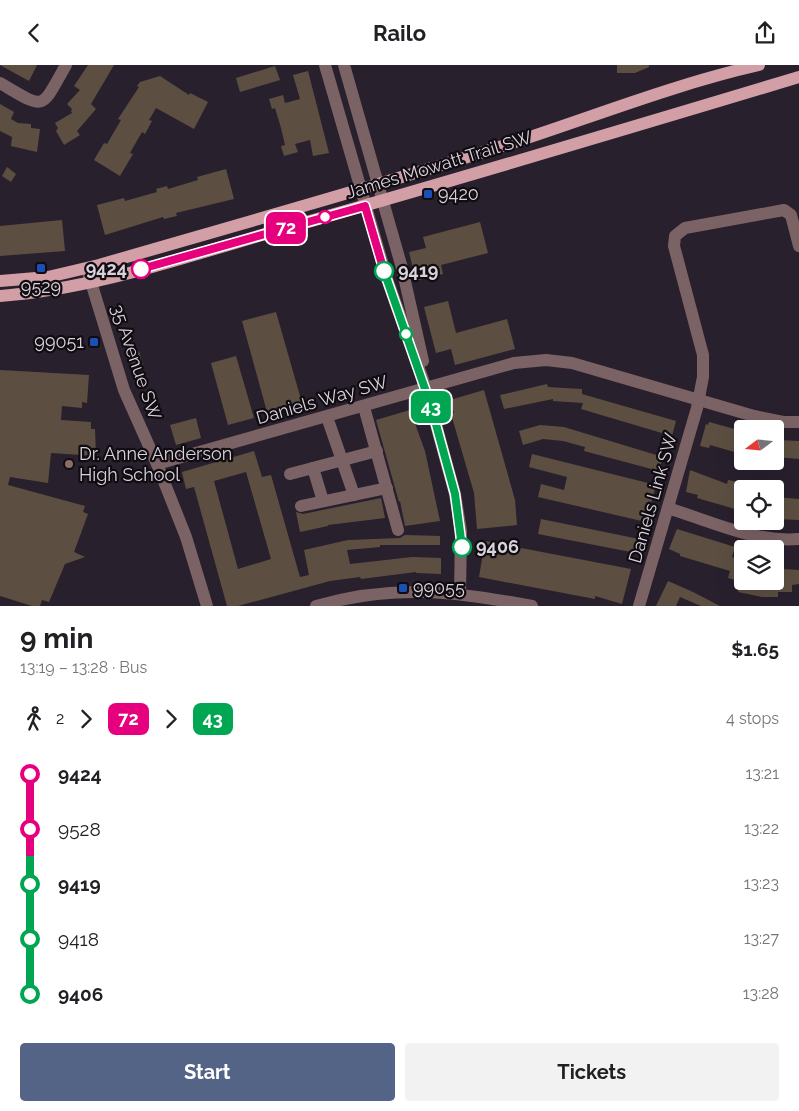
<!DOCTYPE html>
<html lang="en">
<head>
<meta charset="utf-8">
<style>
	:root { --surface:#fff; --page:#f2f2f2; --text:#202124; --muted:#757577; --accent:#536486 }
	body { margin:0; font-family:Raleway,sans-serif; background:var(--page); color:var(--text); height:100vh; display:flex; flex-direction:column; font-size:19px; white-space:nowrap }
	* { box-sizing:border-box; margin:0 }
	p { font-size:16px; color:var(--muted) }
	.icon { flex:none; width:28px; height:28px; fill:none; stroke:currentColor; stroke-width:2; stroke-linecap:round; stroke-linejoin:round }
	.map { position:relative; height:541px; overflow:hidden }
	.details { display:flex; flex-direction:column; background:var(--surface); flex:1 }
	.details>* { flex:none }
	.badge { padding:0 10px; border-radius:8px; font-size:18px; line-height:32px }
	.needle { width:32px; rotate:254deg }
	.tools { position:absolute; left:734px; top:355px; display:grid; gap:10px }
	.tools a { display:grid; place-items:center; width:50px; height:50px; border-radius:5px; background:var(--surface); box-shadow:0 5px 20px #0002; font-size:25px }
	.map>.badge { position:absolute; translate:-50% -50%; box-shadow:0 0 0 2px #fff }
	.legs { display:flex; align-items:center; gap:8px; height:55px; padding:0 20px; font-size:16px }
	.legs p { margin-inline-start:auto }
	.overview { display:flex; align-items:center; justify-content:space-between; height:85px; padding:0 20px }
	h1 { font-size:28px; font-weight:700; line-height:38px }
	.button { display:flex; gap:10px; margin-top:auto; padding:10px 20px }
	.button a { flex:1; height:58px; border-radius:5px; background:var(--accent); color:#fff; font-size:20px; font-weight:700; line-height:58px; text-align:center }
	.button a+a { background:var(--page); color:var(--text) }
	ul { padding:0 20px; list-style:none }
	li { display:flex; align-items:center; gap:18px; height:55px; font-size:19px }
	li i { display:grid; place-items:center; width:8px; height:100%; margin:0 6px; background:currentColor }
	li i::after { content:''; width:12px; height:12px; margin:-6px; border:4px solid; border-radius:50%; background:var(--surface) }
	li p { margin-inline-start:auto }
	li:first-child i { background:linear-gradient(#0000 50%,currentColor 0) }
	li:last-child i { background:linear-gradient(currentColor 50%,#0000 0) }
	header { display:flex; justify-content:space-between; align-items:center; height:65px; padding:0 20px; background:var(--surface); font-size:22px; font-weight:700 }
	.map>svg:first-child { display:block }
	.building { fill:#5c4f42; fill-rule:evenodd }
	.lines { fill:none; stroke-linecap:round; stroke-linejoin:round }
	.minor { stroke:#7b6265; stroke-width:12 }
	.major { stroke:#d39fa7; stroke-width:12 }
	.line-1-casing { stroke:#fff; stroke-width:11 }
	.line-2-casing { stroke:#fff; stroke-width:11 }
	.line-1 { stroke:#e6007e; stroke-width:8 }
	.line-2 { stroke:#00a651; stroke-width:8 }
	.transit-dot { fill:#1a4fb4; stroke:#100c11; stroke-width:2 }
	.stop-1-dot { fill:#fff; stroke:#e6007e; stroke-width:2.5 }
	.stop-2-dot { fill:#fff; stroke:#00a651; stroke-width:2.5 }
	.education-dot { fill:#8d6e63; stroke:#100c11; stroke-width:2 }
	.labels { text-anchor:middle; stroke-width:4.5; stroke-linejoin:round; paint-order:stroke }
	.street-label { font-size:18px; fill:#d8d2db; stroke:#100c11 }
	.poi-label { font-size:18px; fill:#d8d2db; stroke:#100c11; text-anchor:start }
	.stop-label { font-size:18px; font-weight:bold; fill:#d8d2db; stroke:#100c11; text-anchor:start }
</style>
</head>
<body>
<header><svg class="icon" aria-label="back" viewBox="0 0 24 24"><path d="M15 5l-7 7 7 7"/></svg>Railo<svg class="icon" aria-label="share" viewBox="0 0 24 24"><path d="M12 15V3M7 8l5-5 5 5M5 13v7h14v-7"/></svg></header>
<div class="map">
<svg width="799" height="541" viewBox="0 0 799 541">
	<rect width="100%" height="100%" fill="#29202d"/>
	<g class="building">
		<path d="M0,0H37L29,16Z"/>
		<path d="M88,0H114L91,39L96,44L77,66L80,70L64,80L56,66L58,63L55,58L72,48L71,46L72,44L67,39L80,25L74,21Z"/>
		<path d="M617,0H649V2L635,8H617Z"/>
		<path d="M275,1L280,15L240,27L236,13Z"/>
		<path d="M308,6L329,88L313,91L310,75L295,79L298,87L284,91L281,81L285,80L281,63L275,43L272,44L269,34L283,30L285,38L300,34L293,10Z"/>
		<path d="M160,11L189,30L190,28L208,37L194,64L156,43L149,55L152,56L145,69L142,67L130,88L133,89L120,111L94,95L104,78L107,79L121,55L118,54L139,22L137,21L140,17Z"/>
		<path d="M0,39L14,47L11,54L18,58L31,59V63L40,64L37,87L11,81L12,72L0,66Z"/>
		<path d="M7,102L16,109L11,117L2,111Z"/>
		<path d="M226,104L234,134L176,148L177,151L164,154L163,152L105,170L97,140L124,133L125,136L157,127L156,124L167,121L168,124L198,115L197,112Z"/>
		<path d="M62,155L65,186L0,191V161Z"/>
		<path d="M480,157L488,188L441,200L443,209L416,216L409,187L426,183L423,172Z"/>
		<path d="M448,236L456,268L507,254L515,284L455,300L451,284L436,288L424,242Z"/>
		<path d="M276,247L302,338L267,347L242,256Z"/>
		<path d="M139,286L143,301L133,304L129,289Z"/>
		<path d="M236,291L254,353L228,360L211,298Z"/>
		<path d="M0,305L89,310L87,338L82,337V343L62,341L61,355L91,357V364H95L96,391L51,388L48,418L10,412L8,420L85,441L83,447L88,449L74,487L85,492L65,499L49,537L42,535L40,541H32L0,531Z"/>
		<path d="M547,319L548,322L582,324V329L676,356L672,371L581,344L583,338L553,336V334L504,344L500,330Z"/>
		<path d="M484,325L515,435L517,460L477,464L474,428L451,349L454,348L450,335Z"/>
		<path d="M410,345L425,386L440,456L405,461L400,436L399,437L376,355Z"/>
		<path d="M196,353L201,373L176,380L170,360Z"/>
		<path d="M709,357L742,366V385L739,384L738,388L710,380L709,383L700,381L706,359L708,360Z"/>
		<path d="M540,360L564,362L663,392L659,406L584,386L585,382L563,376L543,374L523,380L519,366Z"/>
		<path d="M779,375L799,376V394L775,392V376Z"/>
		<path d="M254,386L262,412L271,410L300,512L309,510L304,485L348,475L400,473L405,470L440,471V480H380V482L347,485L350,499L412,492L441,493V509L416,508V507L361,514L360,512L330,516L238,541H227L194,422L186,424L182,407ZM246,407L271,494L238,504L214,416Z"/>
		<path d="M532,389L656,420L646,457L538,432L541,419L564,425L567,412L529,402Z"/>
		<path d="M690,405L727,419L728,415L739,417L737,422L742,424V446L697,433L698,430L686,427Z"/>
		<path d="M775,432L799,434V455L775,454Z"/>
		<path d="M381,433L385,453L328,460V461L300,467L296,447L303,449Z"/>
		<path d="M541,454L639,474L636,488L538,469Z"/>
		<path d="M677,464L735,482L732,492L742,496L738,516L728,513L730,506L680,491V489L669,484Z"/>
		<path d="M485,476L631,504L622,539L595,531V534L479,512Z"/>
		<path d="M782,504L799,505V519L792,520V527H778V532H762L738,527L741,516H775V509L781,510Z"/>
		<path d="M668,516L693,527L720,541H701L680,532L676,541H656Z"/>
	</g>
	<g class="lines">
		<g class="minor">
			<path d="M325,0L387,214L426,323L455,429L461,466L460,528"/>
			<path d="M344,0L402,203L423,296"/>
			<path d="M0,18C46,45 40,46 66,0"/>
			<path d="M87,204L124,325L157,399L186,472L207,541"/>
			<path d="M364,342L398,465"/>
			<path d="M327,352L354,430"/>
			<path d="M157,399L514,298L546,295L572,298L754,351L783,357H799"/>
			<path d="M313,403L323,436"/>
			<path d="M290,409L377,386"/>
			<path d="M301,441L387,423"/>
			<path d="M668,443C709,456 756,478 799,474"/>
			<path d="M316,541C393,519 454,526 532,541"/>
			<path d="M639,541L697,343L703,312V290L674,181L675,171L685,163L784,145L791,150L799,181"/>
		</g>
		<g class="major">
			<path d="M0,216L48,212L99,200C229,162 360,126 490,85C580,57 667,21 759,0"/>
			<path d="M0,231C95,224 187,191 279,165C453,116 626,64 799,12"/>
		</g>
	</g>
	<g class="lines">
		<g class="line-1-casing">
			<path id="line-1" d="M141,204L365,141L384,206"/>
		</g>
		<g class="line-2-casing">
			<path id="line-2" d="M384,206L431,341L455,429L462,482"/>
		</g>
		<use href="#line-1" class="line-1"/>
		<use href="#line-2" class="line-2"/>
	</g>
	<g class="transit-dot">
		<rect x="423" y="124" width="10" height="10" rx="2.5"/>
		<rect x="36" y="198" width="10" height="10" rx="2.5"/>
		<rect x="89" y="272" width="10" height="10" rx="2.5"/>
		<rect x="398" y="518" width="10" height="10" rx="2.5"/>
	</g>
	<g class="stop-1-dot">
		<circle cx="325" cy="152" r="6"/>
		<circle cx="141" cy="204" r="9"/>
	</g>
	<g class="stop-2-dot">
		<circle cx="384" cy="206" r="9"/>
		<circle cx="406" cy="269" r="6"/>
		<circle cx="462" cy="482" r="9"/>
	</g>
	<circle class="education-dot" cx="69" cy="399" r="5"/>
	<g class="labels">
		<g class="street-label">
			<text transform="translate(439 100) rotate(-17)" y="6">James Mowatt Trail SW</text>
			<text transform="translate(136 297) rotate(71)" y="6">35 Avenue SW</text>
			<text transform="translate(322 335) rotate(-16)" y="6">Daniels Way SW</text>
			<text transform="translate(653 433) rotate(-74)" y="6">Daniels Link SW</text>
		</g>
		<g class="poi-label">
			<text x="438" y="135">9420</text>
			<text x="41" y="228" text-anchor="middle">9529</text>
			<text x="84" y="283" text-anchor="end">99051</text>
			<text x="79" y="395">Dr. Anne Anderson<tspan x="79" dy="21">High School</tspan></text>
			<text x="413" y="529">99055</text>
		</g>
		<g class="stop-label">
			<text x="127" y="210" text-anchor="end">9424</text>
			<text x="398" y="212">9419</text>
			<text x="476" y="488">9406</text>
		</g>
	</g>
</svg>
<div class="tools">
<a><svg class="needle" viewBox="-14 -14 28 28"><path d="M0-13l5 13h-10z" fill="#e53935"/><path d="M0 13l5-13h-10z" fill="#757577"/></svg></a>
<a><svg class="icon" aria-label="locate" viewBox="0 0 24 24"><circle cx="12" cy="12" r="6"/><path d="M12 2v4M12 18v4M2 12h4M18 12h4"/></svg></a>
<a><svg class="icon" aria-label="layers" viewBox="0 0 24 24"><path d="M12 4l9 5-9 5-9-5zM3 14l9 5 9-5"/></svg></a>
</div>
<b class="badge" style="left:286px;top:163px;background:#e6007e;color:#fff">72</b>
<b class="badge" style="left:431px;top:342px;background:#00a651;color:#fff">43</b>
</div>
<section class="details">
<div class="overview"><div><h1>9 min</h1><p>13:19 – 13:28 · Bus</p></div><b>$1.65</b></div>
<div class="legs"><svg class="icon" aria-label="walk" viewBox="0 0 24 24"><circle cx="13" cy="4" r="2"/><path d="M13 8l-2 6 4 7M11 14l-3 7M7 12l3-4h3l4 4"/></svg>2<svg class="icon" aria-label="forward" viewBox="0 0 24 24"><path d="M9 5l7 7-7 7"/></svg><b class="badge" style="background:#e6007e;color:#fff">72</b><svg class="icon" aria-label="forward" viewBox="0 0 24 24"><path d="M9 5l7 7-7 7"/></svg><b class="badge" style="background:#00a651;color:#fff">43</b><p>4 stops</p></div>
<ul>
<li><i style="color:#e6007e"></i><b>9424</b><p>13:21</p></li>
<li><i style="color:#e6007e"></i><span>9528</span><p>13:22</p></li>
<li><i style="color:#00a651"></i><b>9419</b><p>13:23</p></li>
<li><i style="color:#00a651"></i><span>9418</span><p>13:27</p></li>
<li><i style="color:#00a651"></i><b>9406</b><p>13:28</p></li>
</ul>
<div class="button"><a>Start</a><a>Tickets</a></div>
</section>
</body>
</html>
